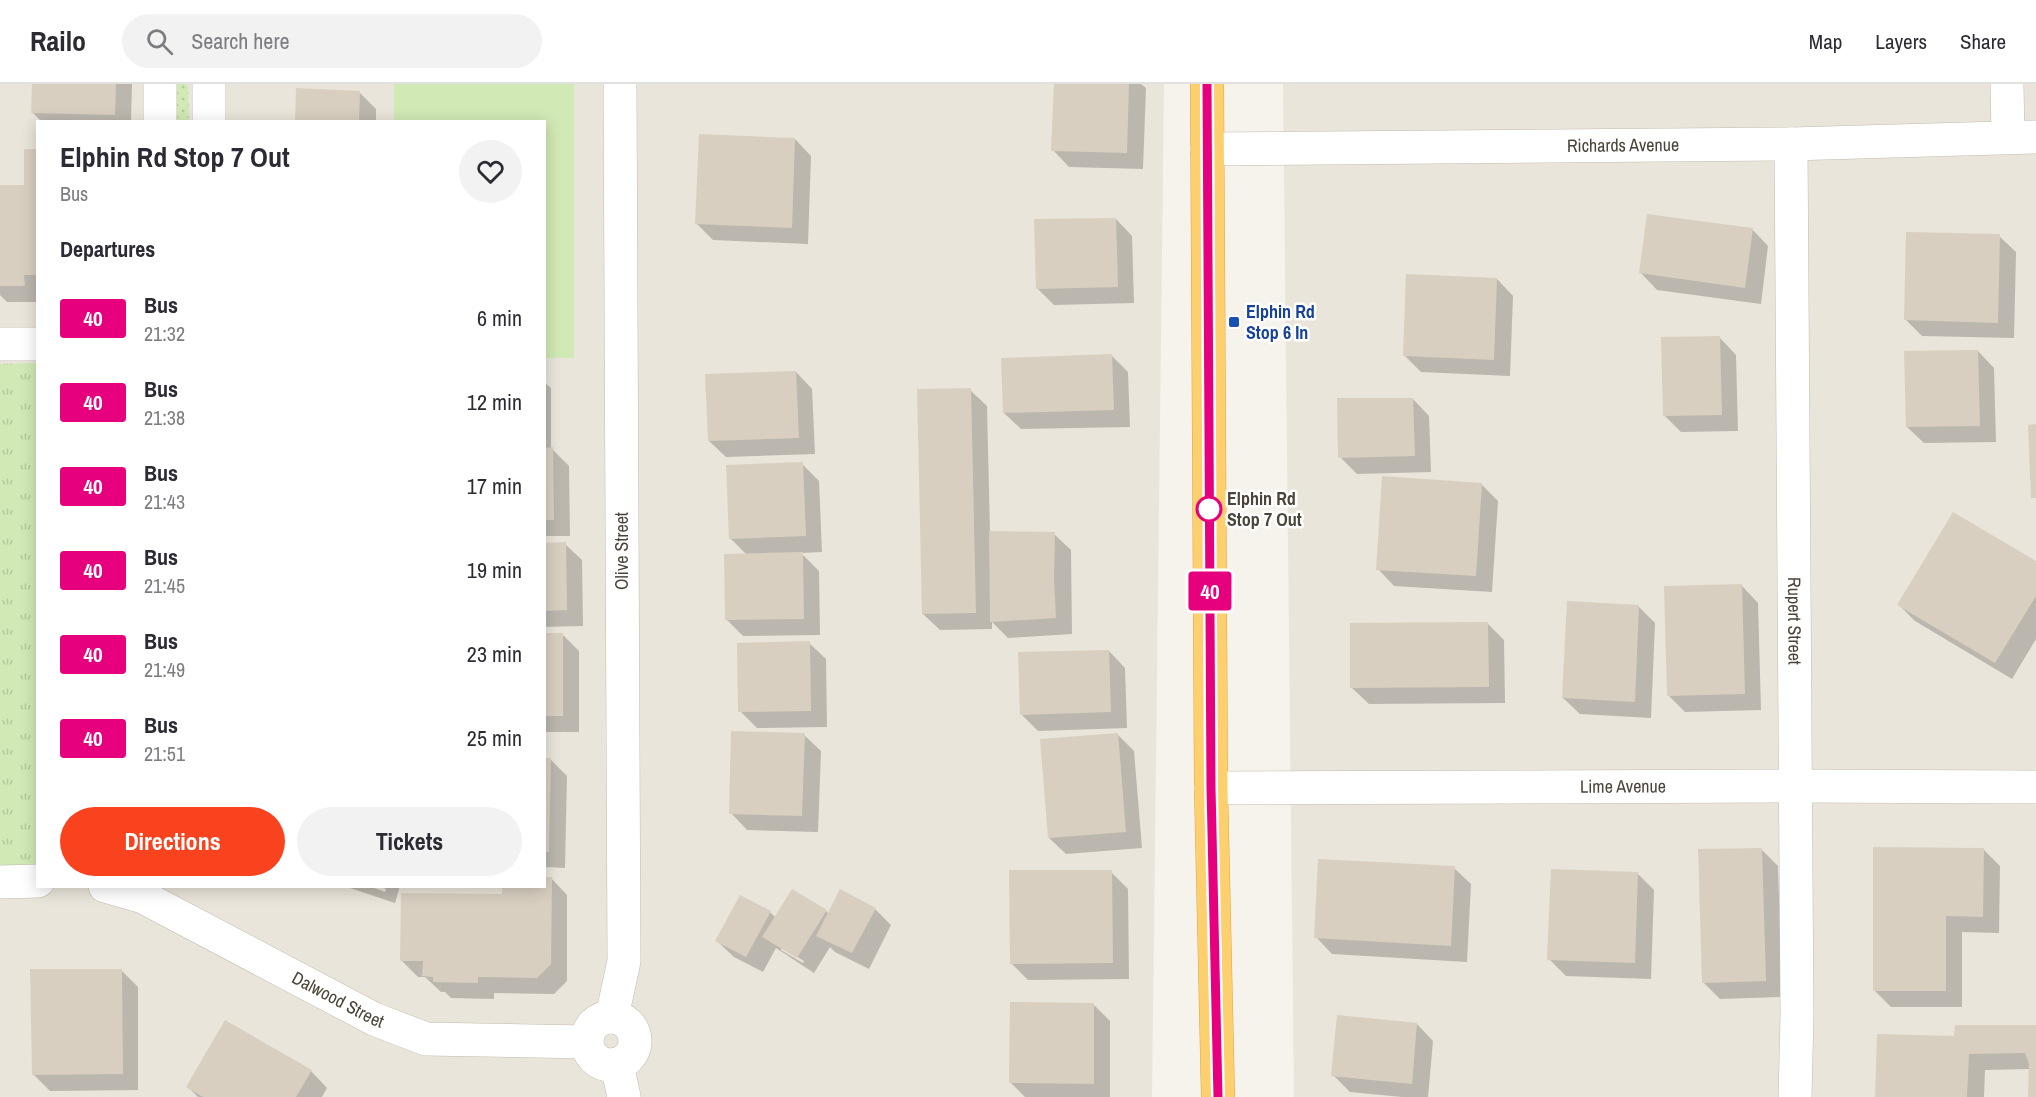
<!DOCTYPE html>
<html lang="en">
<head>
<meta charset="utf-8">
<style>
	:root { --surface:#fff; --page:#f2f2f3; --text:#2b2b33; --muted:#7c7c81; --line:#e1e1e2; --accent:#f9431f }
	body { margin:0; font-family:"Archivo Narrow",sans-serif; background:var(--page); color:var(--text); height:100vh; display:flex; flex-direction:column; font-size:22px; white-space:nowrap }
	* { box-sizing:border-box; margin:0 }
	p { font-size:20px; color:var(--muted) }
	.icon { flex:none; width:33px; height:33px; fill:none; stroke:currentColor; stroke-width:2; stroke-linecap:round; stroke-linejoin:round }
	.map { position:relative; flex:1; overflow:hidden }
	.sheet { position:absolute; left:36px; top:36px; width:510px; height:768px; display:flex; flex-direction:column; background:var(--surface); border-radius:0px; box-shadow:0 3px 15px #0003 }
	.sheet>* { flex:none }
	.badge { padding:0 12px; border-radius:4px; font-size:21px; line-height:39px }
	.map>.badge { position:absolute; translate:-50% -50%; box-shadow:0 0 0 3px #fff }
	h2 { padding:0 24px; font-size:22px; line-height:54px }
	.round { display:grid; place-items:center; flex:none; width:63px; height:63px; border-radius:32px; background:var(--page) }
	.overview { display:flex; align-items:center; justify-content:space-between; height:102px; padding:0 24px }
	h1 { font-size:28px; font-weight:700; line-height:45px }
	.cta { display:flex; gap:12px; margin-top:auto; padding:12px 24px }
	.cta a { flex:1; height:69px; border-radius:36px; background:var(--accent); color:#fff; font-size:24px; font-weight:700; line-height:69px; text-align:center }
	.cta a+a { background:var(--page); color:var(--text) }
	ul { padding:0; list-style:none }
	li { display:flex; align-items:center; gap:18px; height:84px; padding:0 24px }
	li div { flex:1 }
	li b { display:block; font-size:22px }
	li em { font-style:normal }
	li .badge { min-width:66px; font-weight:700; text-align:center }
	header { display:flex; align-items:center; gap:36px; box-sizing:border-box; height:84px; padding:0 30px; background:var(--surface); border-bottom:2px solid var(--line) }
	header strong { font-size:28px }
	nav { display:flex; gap:33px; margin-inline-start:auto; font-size:21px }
	.search { width:420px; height:54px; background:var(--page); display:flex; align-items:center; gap:15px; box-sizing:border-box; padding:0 21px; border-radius:33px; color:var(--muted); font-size:22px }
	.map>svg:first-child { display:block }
	.residential { fill:#eae5da; fill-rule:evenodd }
	.grass { fill:url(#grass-dots) }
	.park { fill:url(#park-tufts) }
	.garden { fill:#d1e9b5 }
	.shadow { fill:#0003; fill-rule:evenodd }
	.building { fill:#d8cfc1 }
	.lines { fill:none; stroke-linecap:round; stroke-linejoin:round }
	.minor-casing { stroke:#c2bbae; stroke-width:34 }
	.highway-casing { stroke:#dea53e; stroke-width:34 }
	.minor { stroke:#fff; stroke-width:33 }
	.highway { stroke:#fdd06f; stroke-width:33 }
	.line-casing { stroke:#fff; stroke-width:14 }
	.line { stroke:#e6007e; stroke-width:9 }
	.transit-dot { fill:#1a4fb4; stroke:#fff; stroke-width:2 }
	.stop-dot { fill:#fff; stroke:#e6007e; stroke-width:3 }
	.labels { text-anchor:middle; stroke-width:5; stroke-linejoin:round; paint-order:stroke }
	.street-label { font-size:18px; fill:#4b4439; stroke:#fff }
	.transit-label { font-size:18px; font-weight:bold; fill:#164399; stroke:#fff; text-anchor:start }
	.stop-label { font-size:18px; font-weight:bold; fill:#4b4439; stroke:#fff; text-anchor:start }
</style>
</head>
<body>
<header>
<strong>Railo</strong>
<div class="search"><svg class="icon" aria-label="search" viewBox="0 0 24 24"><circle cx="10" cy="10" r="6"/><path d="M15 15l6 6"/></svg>Search here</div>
<nav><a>Map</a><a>Layers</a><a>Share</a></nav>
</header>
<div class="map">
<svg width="2036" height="1013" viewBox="0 0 2036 1013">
	<defs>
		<pattern id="grass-dots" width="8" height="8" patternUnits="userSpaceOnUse" patternTransform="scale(1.5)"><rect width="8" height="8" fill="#d1e9b5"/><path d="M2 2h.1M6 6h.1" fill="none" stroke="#b5c99c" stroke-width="1.8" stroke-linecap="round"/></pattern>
		<pattern id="park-tufts" width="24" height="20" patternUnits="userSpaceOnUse" patternTransform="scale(1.5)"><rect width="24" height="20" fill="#d1e9b5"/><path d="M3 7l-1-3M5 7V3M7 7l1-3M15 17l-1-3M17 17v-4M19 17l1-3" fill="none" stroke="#b5c99c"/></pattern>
	</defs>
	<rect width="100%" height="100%" fill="#f6f3ec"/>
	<g class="residential">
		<path d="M0,0H1164L1152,1013H0ZM38,38H544V802H38Z"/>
		<path d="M1283,0H2036V1013H1294Z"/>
	</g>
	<path class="grass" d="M171,0H188L189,37H172Z"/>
	<path class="park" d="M37,279V782H0V280Z"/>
	<path class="garden" d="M394,0H574V274H545L544,38L394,37Z"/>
	<g class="shadow">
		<path d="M34,0H132L131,38H42L33,29Z"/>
		<path d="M1055,0H1141L1146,4L1143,85L1069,83L1053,66Z"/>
		<path d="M360,9L376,25V38H296Z"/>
		<path d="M795,55L811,72L808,160L713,156L697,140Z"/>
		<path d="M38,66V218H7L0,211V102H25Z"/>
		<path d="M1116,135L1132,152L1134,219L1054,221L1037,204Z"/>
		<path d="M1752,145L1768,162L1761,220L1657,206L1641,189Z"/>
		<path d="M1999,152L2016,168L2014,254L1922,252L1905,235Z"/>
		<path d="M1497,195L1513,212L1510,292L1421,288L1404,271Z"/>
		<path d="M1720,254L1736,271L1738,347L1681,348L1664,331Z"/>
		<path d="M1978,267L1994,284L1996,358L1924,359L1907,343Z"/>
		<path d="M1112,272L1128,288L1130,343L1021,345L1004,329Z"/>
		<path d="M796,288L812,305L815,370L726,373L709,357Z"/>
		<path d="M544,298L551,304V364L569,382L570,452H544Z"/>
		<path d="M970,306L987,322L990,449L1054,450L1071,466L1072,550L1008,554L992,538V545L940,546L923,530Z"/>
		<path d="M1413,315L1429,332L1431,388L1357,390L1340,373Z"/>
		<path d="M802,380L819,397L822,468L801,469L819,487L820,551L743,552L727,536L747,471L730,454Z"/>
		<path d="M1481,400L1498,417L1492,508L1394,502L1378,485Z"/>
		<path d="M544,460H565L582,476L583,542L544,543Z"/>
		<path d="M2036,479V555L2012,595L1915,537L1899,521Z"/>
		<path d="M1742,502L1758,519L1761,626L1685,628L1668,611Z"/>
		<path d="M1639,523L1655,539L1651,634L1580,630L1563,614Z"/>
		<path d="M1487,539L1504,556L1505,619L1369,620L1352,604Z"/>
		<path d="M544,550H562L579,567V648H544Z"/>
		<path d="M809,559L826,575L827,643L757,644L740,627Z"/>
		<path d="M1109,567L1125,584L1127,644L1038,647L1021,630Z"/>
		<path d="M1117,650L1134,667L1142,764L1066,770L1049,754Z"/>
		<path d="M804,651L821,667L818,748L747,746L731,729Z"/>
		<path d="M544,675H550L567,692L565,784L544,783Z"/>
		<path d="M1761,765L1778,782L1782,913L1720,915L1703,898Z"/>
		<path d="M1983,765L2000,782L1999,849L1962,848V923H1891L1874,906Z"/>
		<path d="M1454,784L1471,800L1467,878L1332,870L1316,853Z"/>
		<path d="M1111,788L1128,805L1129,895L1028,896L1011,879Z"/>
		<path d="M1638,790L1654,806L1651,895L1566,892L1549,875Z"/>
		<path d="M551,794L567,811V897L554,910L494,909V915L451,914L445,908H441L425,893H418L401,876L503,811L544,802Z"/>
		<path d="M344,802H369L385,808L386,805L379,802H400L395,819Z"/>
		<path d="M875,825L891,841L869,885L835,868L830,863L814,889L776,864L763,888L734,873L717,857L770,828L776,834L826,827L829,830ZM781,863L804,877L803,879L781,866Z"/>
		<path d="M121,886L138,903V1006L50,1007L33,990Z"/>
		<path d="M1093,920L1110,937V1013H1025L1011,999Z"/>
		<path d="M1417,940L1433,957L1428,1013H1402L1350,1008L1333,991Z"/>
		<path d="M2036,942V1013H2030V985L1985,986L1984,1013H1876L1955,954Z"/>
		<path d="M311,987L327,1004L322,1013H198L188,1003Z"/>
	</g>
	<g class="building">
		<path d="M32,0H116L115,31L31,29Z"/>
		<path d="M1054,0H1129L1127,69L1051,67Z"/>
		<path d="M296,4L360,7L359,38H295Z"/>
		<path d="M699,50L795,54L792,144L695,140Z"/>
		<path d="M24,65H38V191H24L25,202H0V101H24Z"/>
		<path d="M1647,130L1753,144L1745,204L1639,189Z"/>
		<path d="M1116,134L1118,203L1036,205L1034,135Z"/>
		<path d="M1906,148L2000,150L1998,239L1904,236Z"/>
		<path d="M1406,190L1497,194L1494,276L1403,272Z"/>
		<path d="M1720,252L1722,331L1663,332L1661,253Z"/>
		<path d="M1978,266L1980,342L1906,343L1904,267Z"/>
		<path d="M1112,270L1114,326L1003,329L1001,274Z"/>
		<path d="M796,287L799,354L708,357L705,290Z"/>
		<path d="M971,304L976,529L922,530L917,305Z"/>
		<path d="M1337,314H1413L1415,372L1338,374Z"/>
		<path d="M2036,340V414H2031L2028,341Z"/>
		<path d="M553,363L554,436H544V364Z"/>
		<path d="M803,378L806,452L729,455L726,381Z"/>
		<path d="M1382,392L1482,399L1476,492L1376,486Z"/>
		<path d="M1953,428L2036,477V512L1995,579L1897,521Z"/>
		<path d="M989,447L1055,448L1054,494L1056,534L990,538Z"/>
		<path d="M566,458L567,526L544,527V459Z"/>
		<path d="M803,468L804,535L725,536L724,470Z"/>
		<path d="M1742,500L1745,610L1667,612L1664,502Z"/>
		<path d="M1567,517L1639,521L1635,618L1562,614Z"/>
		<path d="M1488,538L1489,603L1350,604V539Z"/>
		<rect x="544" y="549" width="19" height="83"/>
		<path d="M810,557L811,627L738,628L737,559Z"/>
		<path d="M1109,566L1111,628L1020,631L1018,568Z"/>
		<path d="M731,647L805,649L802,732L729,730Z"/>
		<path d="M1118,649L1126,748L1048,754L1040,655Z"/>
		<path d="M544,674H551L549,768H544Z"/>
		<path d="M1873,763L1984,764L1983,833L1946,832V907H1873Z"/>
		<path d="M1762,764L1766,897L1702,899L1698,765Z"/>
		<path d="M1318,775L1455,782L1451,862L1314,854Z"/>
		<path d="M1551,785L1638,788L1635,879L1547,876Z"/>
		<path d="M1009,786H1112L1113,879L1010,880Z"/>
		<path d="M544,793H552L551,880L537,894L478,893V899L433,898V893L422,892L423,877H400L401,809L502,810V802H544Z"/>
		<path d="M792,805L827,826L797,874L762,853Z"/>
		<path d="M840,805L876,824L852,869L816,852Z"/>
		<path d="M740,811L771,827L746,873L715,857Z"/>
		<path d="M30,885H122L123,990L32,991Z"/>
		<path d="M1010,918L1094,919V1000L1009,999Z"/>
		<path d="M1337,931L1417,939L1412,1000L1331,992Z"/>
		<path d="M225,936L312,986L296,1013H203L186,1003Z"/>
		<path d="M1955,941H2036V1013H2028L2029,980L2025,969L1969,970L1967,1013H1875L1877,950L1954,952Z"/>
	</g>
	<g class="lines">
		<g class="minor-casing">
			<g id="minor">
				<path d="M209,0V38"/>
				<path d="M2007,0L2008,52"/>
				<path d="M160,38V0"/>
				<path id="s1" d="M1791,60L1797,932L1795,1013"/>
				<path id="s2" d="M1207,65L1791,60L2036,53"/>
				<path d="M0,260H38"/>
				<path id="s3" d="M1211,704L1796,702L2036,703"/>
				<path d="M0,798L38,797"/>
				<path id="s4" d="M105,802L143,813L374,935L426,955L587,958"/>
				<path d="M612,933L624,877L620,0"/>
				<circle cx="611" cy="957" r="24"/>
				<path d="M617,980L624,1013"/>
			</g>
		</g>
		<g class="highway-casing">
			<path id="highway" d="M1207,0L1211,704L1218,1013"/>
		</g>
		<use href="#minor" class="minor"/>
		<use href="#highway" class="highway"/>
	</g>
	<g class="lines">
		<g class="line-casing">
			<path id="line" d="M1207,0L1211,704L1218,1013"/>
		</g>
		<use href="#line" class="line"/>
	</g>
	<rect class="transit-dot" x="1228" y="232" width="12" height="12" rx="3"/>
	<circle class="stop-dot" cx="1209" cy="425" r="12"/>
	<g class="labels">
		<g class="street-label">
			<text dy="6" stroke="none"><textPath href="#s2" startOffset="416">Richards Avenue</textPath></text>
			<text transform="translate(622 467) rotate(-90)" y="6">Olive Street</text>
			<text dy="6" stroke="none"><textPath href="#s1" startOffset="477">Rupert Street</textPath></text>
			<text dy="6" stroke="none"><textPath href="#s3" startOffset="412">Lime Avenue</textPath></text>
			<text dy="6" stroke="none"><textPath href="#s4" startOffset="260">Dalwood Street</textPath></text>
		</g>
		<g class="transit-label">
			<text x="1246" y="234">Elphin Rd<tspan x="1246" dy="21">Stop 6 In</tspan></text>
		</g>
		<g class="stop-label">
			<text x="1227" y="421">Elphin Rd<tspan x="1227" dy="21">Stop 7 Out</tspan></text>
		</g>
	</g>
</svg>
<b class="badge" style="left:1210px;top:507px;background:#e6007e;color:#fff">40</b>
<section class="sheet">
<div class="overview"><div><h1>Elphin Rd Stop 7 Out</h1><p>Bus</p></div><a class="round"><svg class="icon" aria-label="heart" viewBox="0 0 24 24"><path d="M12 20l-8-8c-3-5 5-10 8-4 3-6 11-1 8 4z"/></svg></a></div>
<h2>Departures</h2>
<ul>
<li><span class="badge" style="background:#e6007e;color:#fff">40</span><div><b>Bus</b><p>21:32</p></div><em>6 min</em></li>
<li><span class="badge" style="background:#e6007e;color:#fff">40</span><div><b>Bus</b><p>21:38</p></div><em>12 min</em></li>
<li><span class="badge" style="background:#e6007e;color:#fff">40</span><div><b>Bus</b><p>21:43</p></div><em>17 min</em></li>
<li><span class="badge" style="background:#e6007e;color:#fff">40</span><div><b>Bus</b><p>21:45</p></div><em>19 min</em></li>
<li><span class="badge" style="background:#e6007e;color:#fff">40</span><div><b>Bus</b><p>21:49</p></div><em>23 min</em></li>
<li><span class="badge" style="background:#e6007e;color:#fff">40</span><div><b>Bus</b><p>21:51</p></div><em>25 min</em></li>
</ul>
<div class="cta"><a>Directions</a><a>Tickets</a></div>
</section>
</div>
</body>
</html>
